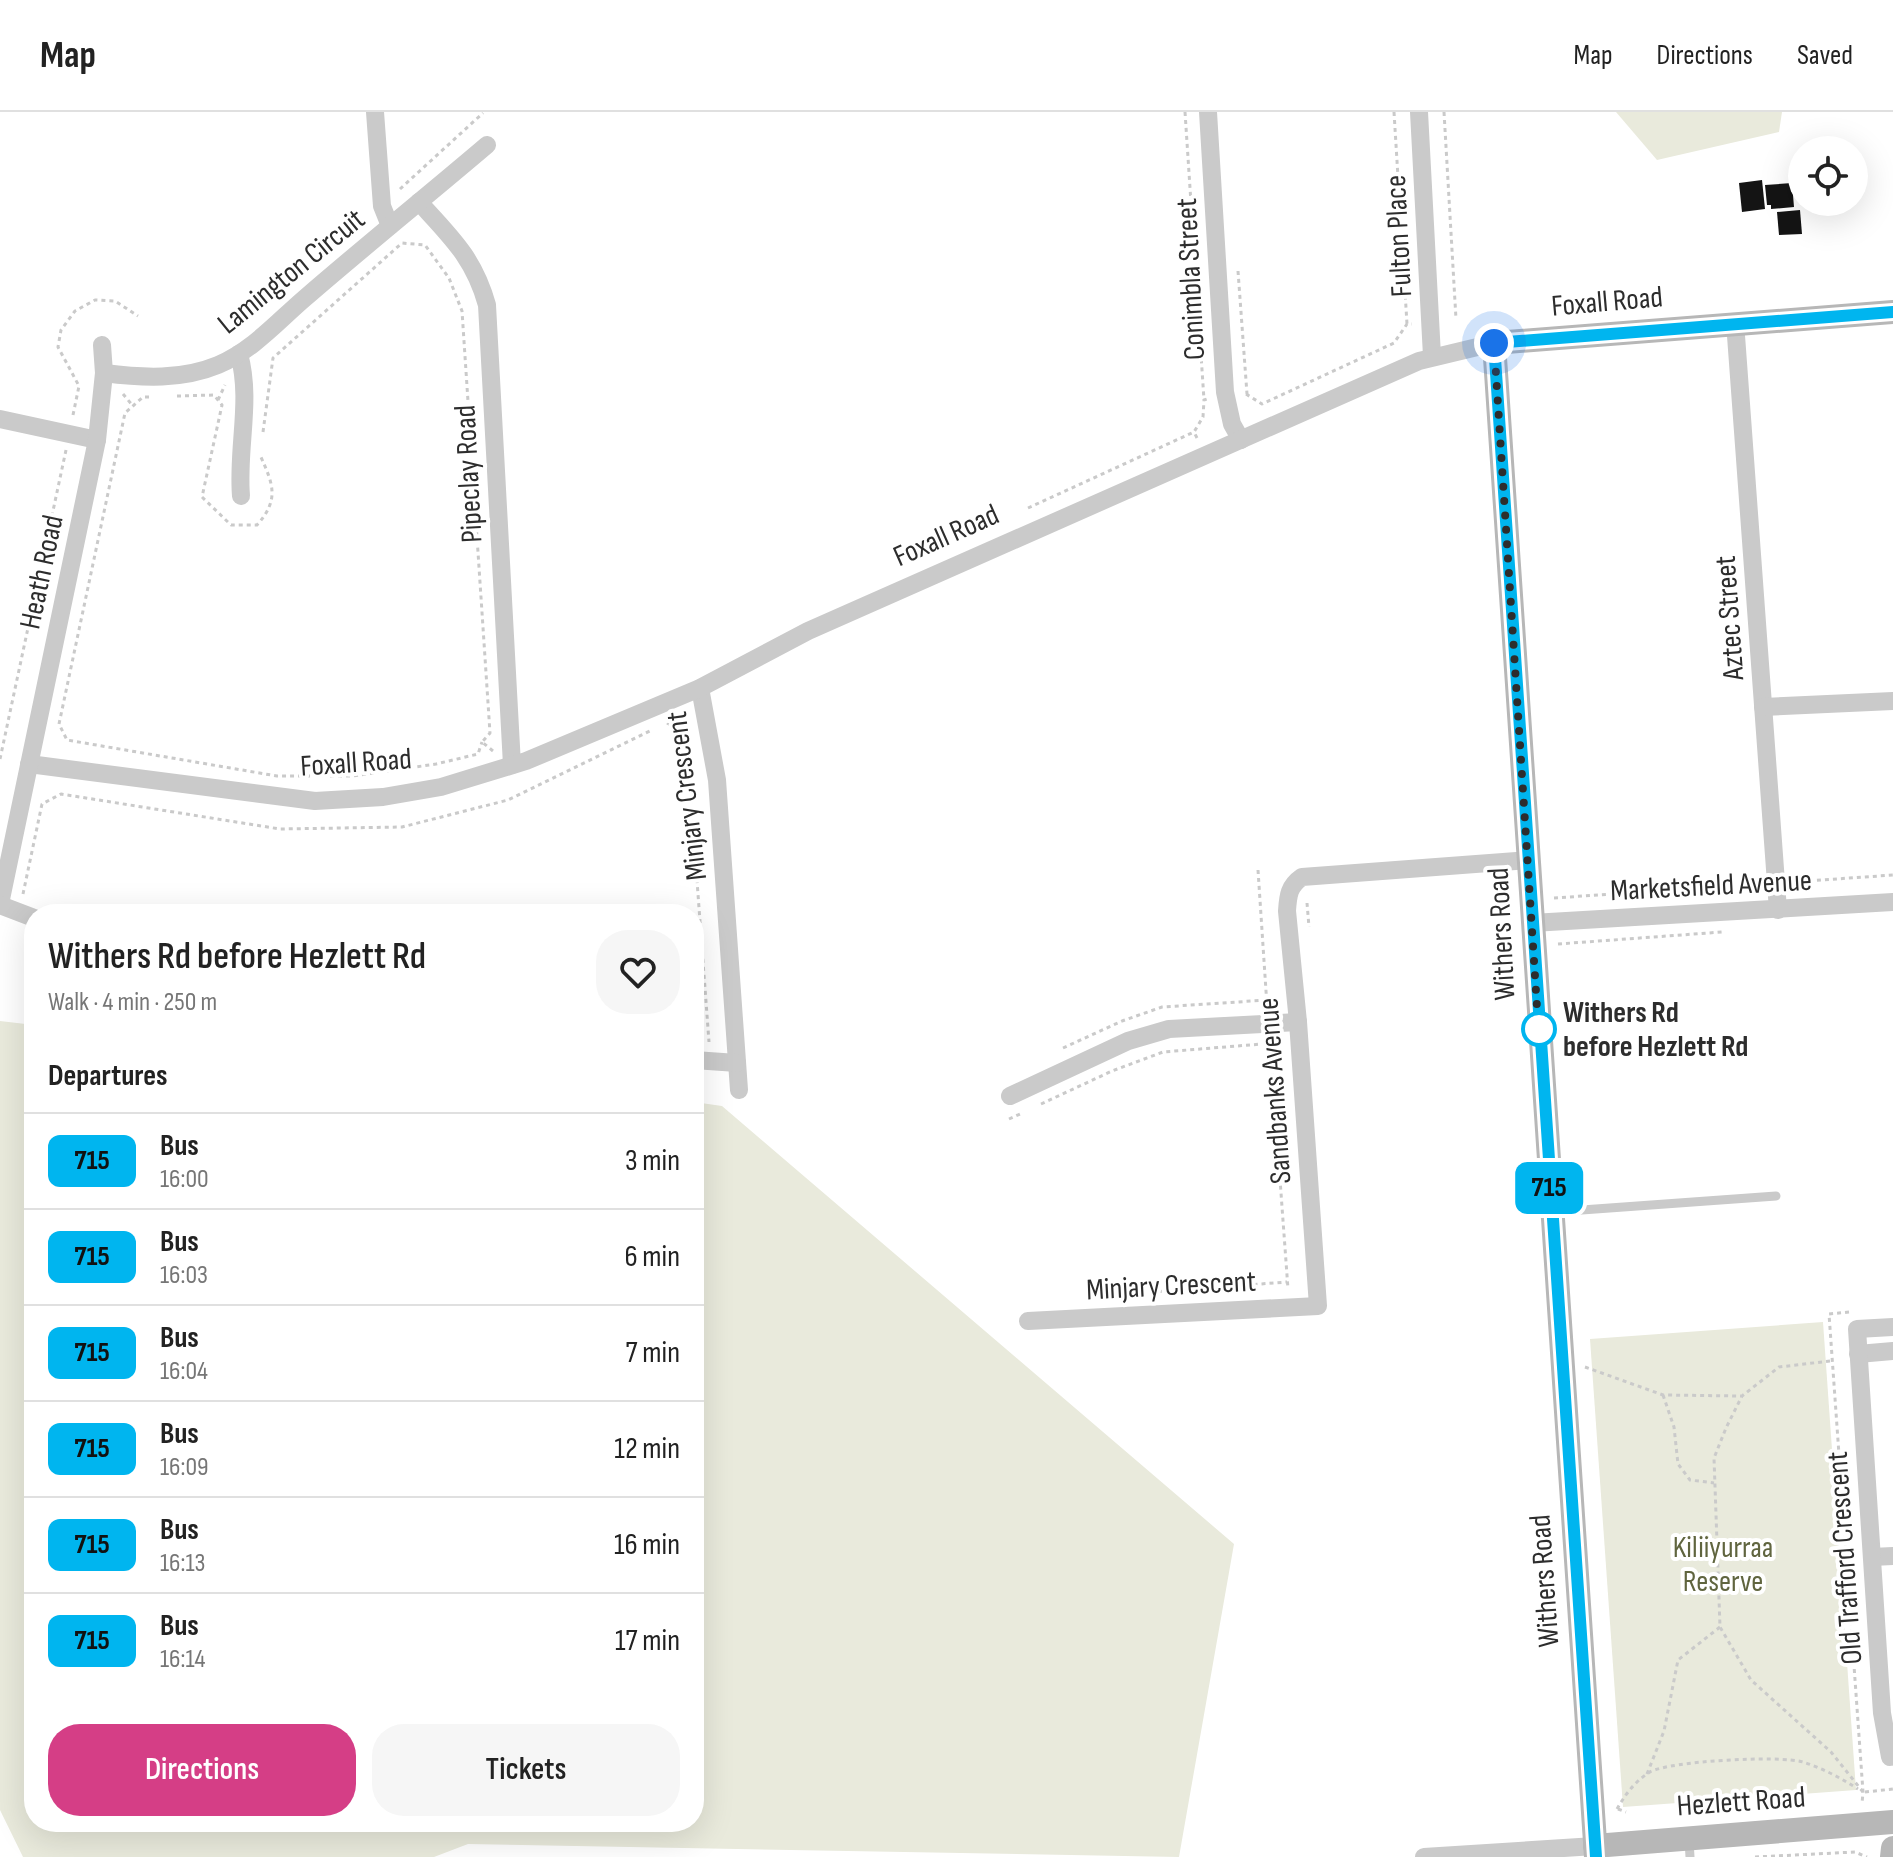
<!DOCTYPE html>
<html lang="en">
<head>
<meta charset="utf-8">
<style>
	:root { --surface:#fff; --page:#f6f6f6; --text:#222; --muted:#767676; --line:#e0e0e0; --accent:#d53e86 }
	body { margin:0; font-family:"Sofia Sans Condensed",sans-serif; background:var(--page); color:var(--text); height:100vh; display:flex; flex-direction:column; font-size:30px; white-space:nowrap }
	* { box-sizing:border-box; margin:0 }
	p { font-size:26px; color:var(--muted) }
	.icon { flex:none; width:44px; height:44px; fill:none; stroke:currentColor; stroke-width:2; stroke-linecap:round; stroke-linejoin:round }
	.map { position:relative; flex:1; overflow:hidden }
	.side { position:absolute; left:24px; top:792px; width:680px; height:928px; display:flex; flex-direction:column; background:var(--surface); border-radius:32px; box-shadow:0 8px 32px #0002 }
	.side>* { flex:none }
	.badge { padding:0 16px; border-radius:12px; font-size:28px; line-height:52px }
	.fabs { position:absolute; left:1788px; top:24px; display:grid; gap:16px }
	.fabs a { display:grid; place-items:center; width:80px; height:80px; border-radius:50%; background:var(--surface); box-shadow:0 8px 32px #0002; font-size:40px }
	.you { position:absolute; width:40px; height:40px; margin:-20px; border:6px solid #fff; border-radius:50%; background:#1a73e8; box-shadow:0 0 0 12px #1a73e833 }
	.map>.badge { position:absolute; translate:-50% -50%; box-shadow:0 0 0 4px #fff }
	h2 { padding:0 24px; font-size:30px; line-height:72px }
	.round { display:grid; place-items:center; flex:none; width:84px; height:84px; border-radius:32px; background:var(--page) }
	.head { display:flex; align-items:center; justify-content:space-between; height:136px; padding:0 24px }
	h1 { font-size:38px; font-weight:600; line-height:60px }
	.button { display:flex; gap:16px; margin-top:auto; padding:16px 24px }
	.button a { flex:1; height:92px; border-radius:32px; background:var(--accent); color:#fff; font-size:32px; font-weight:600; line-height:92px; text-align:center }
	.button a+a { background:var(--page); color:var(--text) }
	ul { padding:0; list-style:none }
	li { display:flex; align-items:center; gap:24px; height:96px; padding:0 24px; border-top:2px solid var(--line) }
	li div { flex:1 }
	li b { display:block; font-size:30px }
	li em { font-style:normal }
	li .badge { min-width:88px; font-weight:700; text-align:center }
	header { display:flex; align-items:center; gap:48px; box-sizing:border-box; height:112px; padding:0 40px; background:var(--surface); border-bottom:2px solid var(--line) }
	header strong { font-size:38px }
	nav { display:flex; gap:44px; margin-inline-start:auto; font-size:28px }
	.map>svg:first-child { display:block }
	.green { fill:#e9eadc }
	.building { fill:#141414 }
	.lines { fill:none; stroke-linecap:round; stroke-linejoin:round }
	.path { stroke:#cacaca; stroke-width:3; stroke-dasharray:4 4; stroke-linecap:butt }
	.lane { stroke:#cacaca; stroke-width:9 }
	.street { stroke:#cacaca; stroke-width:18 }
	.secondary { stroke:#b7b7b7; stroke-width:24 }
	.line-casing { stroke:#fff; stroke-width:18 }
	.line { stroke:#00b5ef; stroke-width:12 }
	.walk { stroke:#2d2d2d; stroke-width:8; stroke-dasharray:0 14.4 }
	.stop-dot { fill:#fff; stroke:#00b5ef; stroke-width:4 }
	.labels { text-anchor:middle; stroke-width:8; stroke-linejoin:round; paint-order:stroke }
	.street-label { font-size:30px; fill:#2d2d2d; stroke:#fff }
	.stop-label { font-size:30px; font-weight:bold; fill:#2d2d2d; stroke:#fff; text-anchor:start }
	.park-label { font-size:30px; fill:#60653f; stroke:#fff }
</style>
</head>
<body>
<header>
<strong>Map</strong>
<nav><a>Map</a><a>Directions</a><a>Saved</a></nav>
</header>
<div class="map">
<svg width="1893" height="1745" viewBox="0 0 1893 1745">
	<rect width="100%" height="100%" fill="#fff"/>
	<g class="green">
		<path d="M1616,0H1782L1779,20L1657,48Z"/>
		<path d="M0,909L34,913V1710H694V990L722,994L1234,1432L1179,1745L468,1732L434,1745H23L0,1698Z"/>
		<path d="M1823,1210L1856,1678L1623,1695L1590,1227Z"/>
	</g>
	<g class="building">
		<path d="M1762,68L1765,97L1742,100L1739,71Z"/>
		<path d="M1792,71L1794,95L1771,97V93H1767L1765,73Z"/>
		<path d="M1800,98L1802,122L1779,123L1777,100Z"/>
	</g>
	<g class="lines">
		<g class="path">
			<path d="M1185,0L1204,288"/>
			<path d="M1394,0L1407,212"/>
			<path d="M1444,0L1456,207"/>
			<path d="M400,77L483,1"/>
			<path d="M1238,159L1247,282"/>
			<path d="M123,282L133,294"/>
			<path d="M1246,282L1262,292L1394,231L1407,212H1412"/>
			<path d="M177,284L214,283L222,293L202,385L231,413H257C280,387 273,372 260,343"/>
			<path d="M149,285H143L125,301L59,612L67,628L277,664H353L436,652L478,642L482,630"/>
			<path d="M218,288L225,273"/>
			<path d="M73,303L79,274L58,235L61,218L75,199L95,188L115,189L138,204"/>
			<path d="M263,320L273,246L402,131L425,133L449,166L462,199L490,621L482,630L493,639"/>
			<path d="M1197,326L1194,320L1203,305L1204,288L1207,287"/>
			<path d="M1028,396L1194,320"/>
			<path d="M667,611L686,621L709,930"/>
			<path d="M679,617L687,602"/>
			<path d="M0,647L66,338"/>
			<path d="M1258,758L1267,894"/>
			<path d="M1793,770L1893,763"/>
			<path d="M23,782L42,692L61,682L280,717L402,715L508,688L650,619"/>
			<path d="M1554,786L1758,772"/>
			<path d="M1307,791L1309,815"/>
			<path d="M1558,832L1722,820"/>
			<path d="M1270,930L1288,1177"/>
			<path d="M1063,936L1122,909L1162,895L1267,888"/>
			<path d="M1041,992L1112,959L1163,940L1262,932"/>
			<path d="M1009,1007L1020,1002"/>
			<path d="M1086,1185L1287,1170"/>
			<path d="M1849,1200L1829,1202L1863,1680L1862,1692"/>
			<path d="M1830,1249L1779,1255L1742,1284L1726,1316L1714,1346L1720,1515L1751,1568L1831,1640L1863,1680"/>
			<path d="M1585,1255L1663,1283L1741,1284"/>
			<path d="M1663,1283L1674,1315L1678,1352L1690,1368L1714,1371"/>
			<path d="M1647,1662L1664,1619L1678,1548L1720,1515"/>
			<path d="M1865,1680L1893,1677"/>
			<path d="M1617,1697C1625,1683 1635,1669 1650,1660C1669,1649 1780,1643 1803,1650C1822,1656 1841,1666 1858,1677"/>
			<path d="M1618,1697L1626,1700"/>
			<path d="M1755,1745L1855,1740L1867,1745"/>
		</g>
		<g class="lane">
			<path d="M1554,1100L1776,1084"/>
			<path d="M1689,1728L1690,1745"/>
		</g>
		<g class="street">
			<path d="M375,0L382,94L390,114"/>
			<path d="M1208,0L1225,280L1232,312L1241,328"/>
			<path d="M1419,0L1432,244"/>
			<path d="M419,90C451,125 474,146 487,193L512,653"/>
			<path d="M1735,210L1778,798"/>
			<path d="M239,242C252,289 237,335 241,384"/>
			<path d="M104,261C143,266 182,268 218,253C253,238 277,210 305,186C365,134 427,84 487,33"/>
			<path d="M0,307L97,328"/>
			<path d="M700,576L717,668L739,978"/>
			<path d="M1763,595L1893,589"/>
			<path d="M29,652L315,689L383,685L441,675L526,649L700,576L808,519L1419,249L1494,231"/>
			<path d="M0,792L97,328L104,261L102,233"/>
			<path d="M0,793L34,806"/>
			<path d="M1532,811L1893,790"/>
			<path d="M694,948L737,951"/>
			<path d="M1010,984L1128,929L1169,917L1298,910"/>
			<path d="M1028,1209L1318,1194L1298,910L1287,799C1288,783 1289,774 1302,765L1529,748"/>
			<path d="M1858,1242L1893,1239"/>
			<path d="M1872,1445L1893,1444"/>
			<path d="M1890,1645L1882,1601L1857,1217L1893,1215"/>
			<path d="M1424,1745L1595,1734"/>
		</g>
		<g class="secondary">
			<path d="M1595,1734L1893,1710"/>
			<path d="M1596,1745L1494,231L1893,200"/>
			<path d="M1892,1745L1893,1736"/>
		</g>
	</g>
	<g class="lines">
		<g class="line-casing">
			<path id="line" d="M1596,1745L1494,231L1893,200"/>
		</g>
		<use href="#line" class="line"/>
		<path class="walk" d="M1494,231L1539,926V917"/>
	</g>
	<circle class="stop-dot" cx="1539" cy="917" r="16"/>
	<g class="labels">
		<g class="street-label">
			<text transform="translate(1398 124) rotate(-93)" y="10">Fulton Place</text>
			<text transform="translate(291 159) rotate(-39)" y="10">Lamington Circuit</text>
			<text transform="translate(1190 167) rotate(-93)" y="10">Conimbla Street</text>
			<text transform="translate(1607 189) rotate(-5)" y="10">Foxall Road</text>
			<text transform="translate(468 362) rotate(-93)" y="10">Pipeclay Road</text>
			<text transform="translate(946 423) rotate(-24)" y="10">Foxall Road</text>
			<text transform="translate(41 460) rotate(-78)" y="10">Heath Road</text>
			<text transform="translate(1729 506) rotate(-94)" y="10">Aztec Street</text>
			<text transform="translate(356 650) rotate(-4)" y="10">Foxall Road</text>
			<text transform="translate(686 684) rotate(-97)" y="10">Minjary Crescent</text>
			<text transform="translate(1711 773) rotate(-3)" y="10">Marketsfield Avenue</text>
			<text transform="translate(1501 822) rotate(-93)" y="10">Withers Road</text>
			<text transform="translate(1274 979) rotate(-94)" y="10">Sandbanks Avenue</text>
			<text transform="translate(1171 1173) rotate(-3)" y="10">Minjary Crescent</text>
			<text transform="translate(1844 1446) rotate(-94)" y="10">Old Trafford Crescent</text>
			<text transform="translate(1544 1469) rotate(-94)" y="10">Withers Road</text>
			<text transform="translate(1741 1689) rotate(-4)" y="10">Hezlett Road</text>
		</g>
		<g class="stop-label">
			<text x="1563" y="910">Withers Rd<tspan x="1563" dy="34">before Hezlett Rd</tspan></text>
		</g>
		<g class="park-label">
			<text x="1723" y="1445">Kiliiyurraa<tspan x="1723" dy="34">Reserve</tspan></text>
		</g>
	</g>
</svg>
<div class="fabs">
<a><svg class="icon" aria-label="locate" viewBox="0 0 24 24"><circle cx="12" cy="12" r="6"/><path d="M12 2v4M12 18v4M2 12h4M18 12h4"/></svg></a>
</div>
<div class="you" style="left:1494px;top:231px"></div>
<b class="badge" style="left:1549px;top:1076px;background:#00b5ef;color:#111">715</b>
<section class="side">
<div class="head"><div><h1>Withers Rd before Hezlett Rd</h1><p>Walk · 4 min · 250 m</p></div><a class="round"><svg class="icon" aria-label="heart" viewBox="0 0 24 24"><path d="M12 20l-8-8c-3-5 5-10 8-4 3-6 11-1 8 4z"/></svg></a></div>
<h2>Departures</h2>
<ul>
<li><span class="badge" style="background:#00b5ef;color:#111">715</span><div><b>Bus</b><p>16:00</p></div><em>3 min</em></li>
<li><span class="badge" style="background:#00b5ef;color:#111">715</span><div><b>Bus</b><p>16:03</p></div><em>6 min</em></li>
<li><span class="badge" style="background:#00b5ef;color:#111">715</span><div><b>Bus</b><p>16:04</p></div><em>7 min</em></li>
<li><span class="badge" style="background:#00b5ef;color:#111">715</span><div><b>Bus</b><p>16:09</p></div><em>12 min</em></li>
<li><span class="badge" style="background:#00b5ef;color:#111">715</span><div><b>Bus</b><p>16:13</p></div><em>16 min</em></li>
<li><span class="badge" style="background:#00b5ef;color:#111">715</span><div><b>Bus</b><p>16:14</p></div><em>17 min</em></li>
</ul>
<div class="button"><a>Directions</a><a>Tickets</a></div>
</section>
</div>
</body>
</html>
